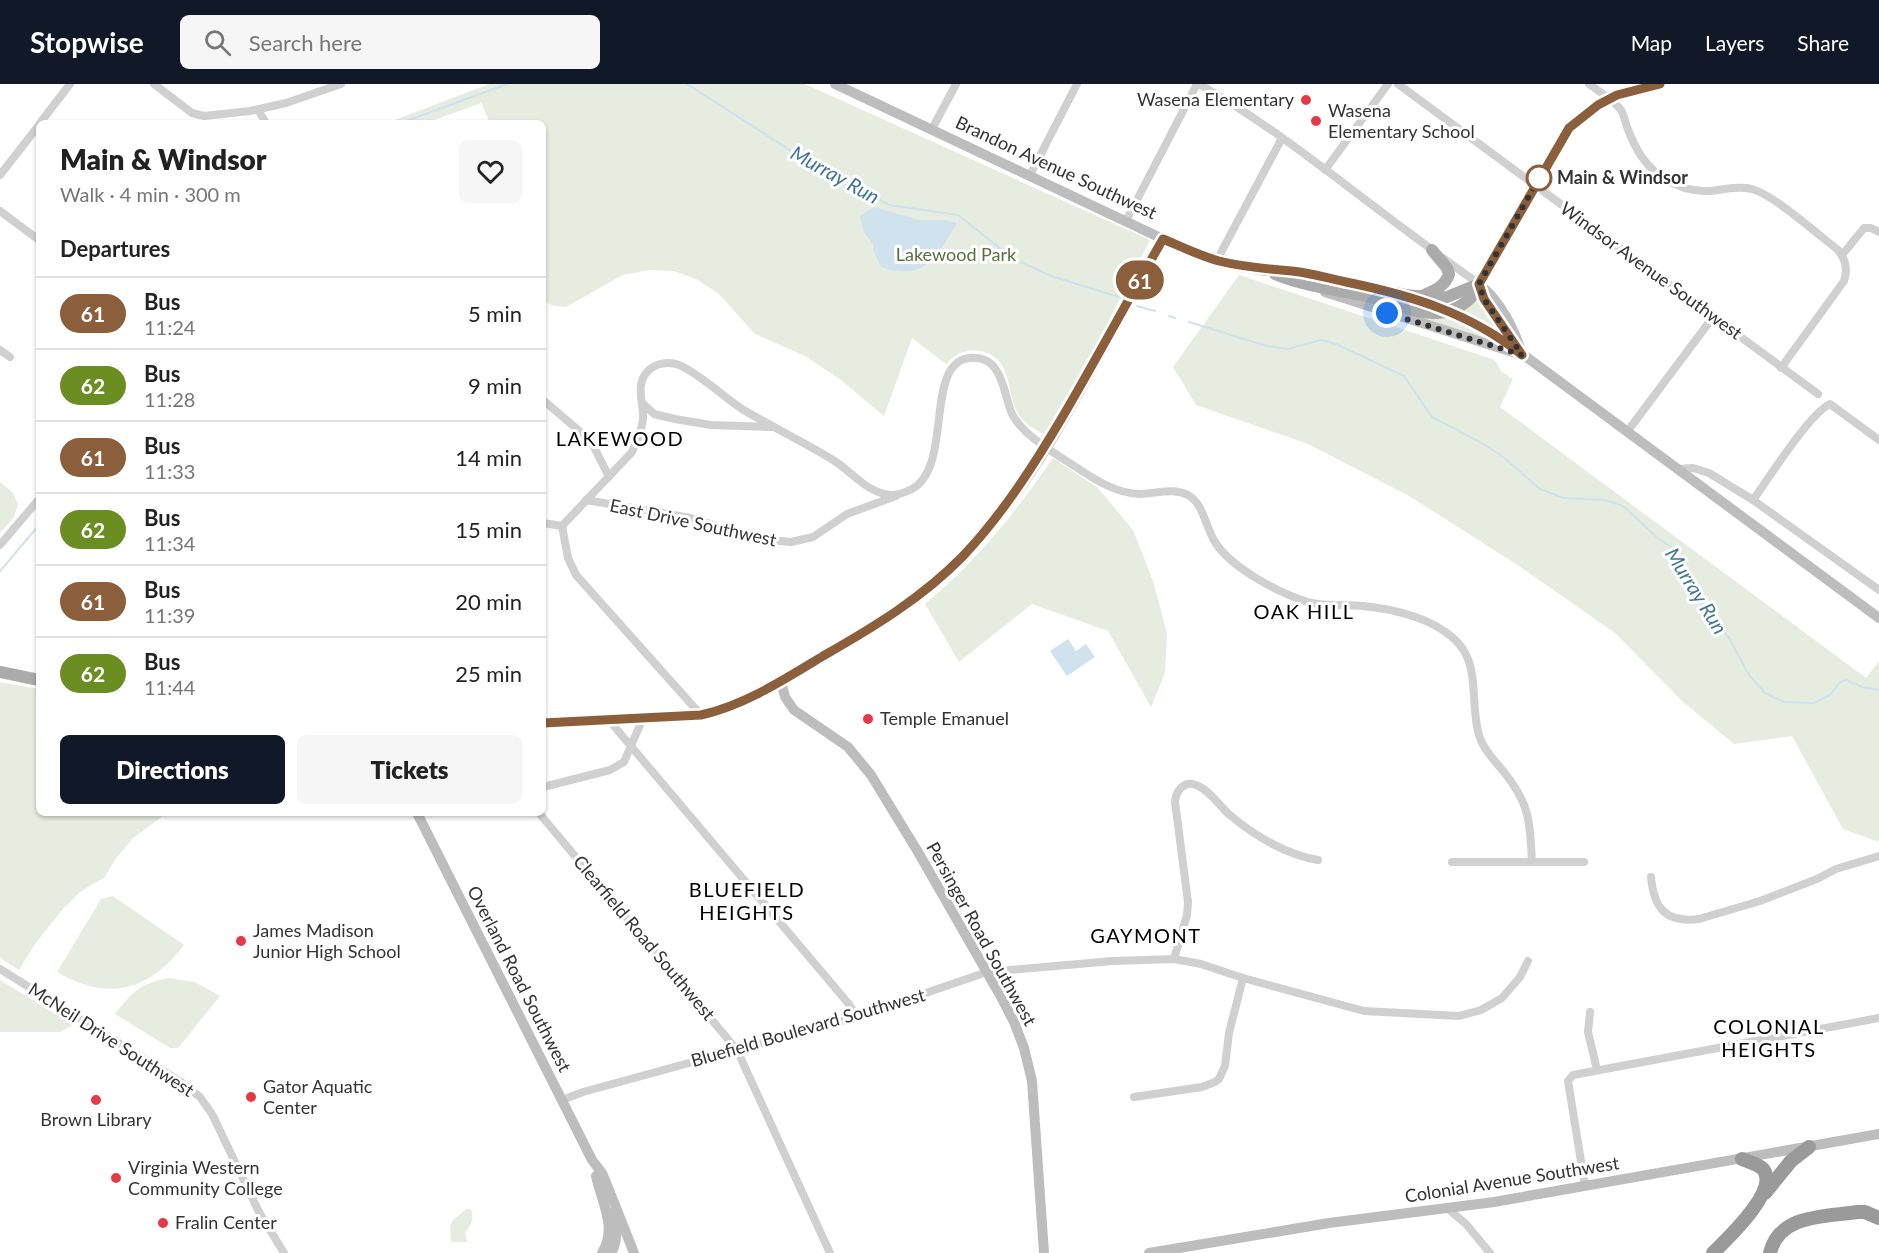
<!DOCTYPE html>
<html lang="en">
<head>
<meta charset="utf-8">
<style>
	:root { --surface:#fff; --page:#f6f6f6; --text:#222; --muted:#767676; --line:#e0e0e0; --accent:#111827 }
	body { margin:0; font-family:Lato,sans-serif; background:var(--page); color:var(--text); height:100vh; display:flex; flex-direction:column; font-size:22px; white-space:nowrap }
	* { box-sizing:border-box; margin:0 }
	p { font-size:20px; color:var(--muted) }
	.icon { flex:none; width:33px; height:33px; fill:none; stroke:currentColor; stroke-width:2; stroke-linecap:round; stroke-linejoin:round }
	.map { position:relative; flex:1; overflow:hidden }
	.sheet { position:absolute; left:36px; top:36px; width:510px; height:696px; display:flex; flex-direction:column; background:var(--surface); border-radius:9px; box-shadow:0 2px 4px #0004 }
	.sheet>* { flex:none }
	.badge { padding:0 12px; border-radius:20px; font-size:21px; line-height:39px }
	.you { position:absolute; width:30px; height:30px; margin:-15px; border:4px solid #fff; border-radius:50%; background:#1a73e8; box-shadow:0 0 0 9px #1a73e833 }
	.map>.badge { position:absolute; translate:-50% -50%; box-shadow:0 0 0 3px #fff }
	h2 { padding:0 24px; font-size:22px; line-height:54px }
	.round { display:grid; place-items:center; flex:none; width:63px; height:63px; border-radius:9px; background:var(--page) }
	.overview { display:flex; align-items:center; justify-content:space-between; height:102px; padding:0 24px }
	h1 { font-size:28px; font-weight:800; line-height:45px }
	.button { display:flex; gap:12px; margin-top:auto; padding:12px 24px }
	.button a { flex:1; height:69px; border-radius:9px; background:var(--accent); color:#fff; font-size:24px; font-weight:800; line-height:69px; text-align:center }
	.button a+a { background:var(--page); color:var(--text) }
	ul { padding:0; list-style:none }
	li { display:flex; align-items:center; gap:18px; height:72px; padding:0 24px; border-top:2px solid var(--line) }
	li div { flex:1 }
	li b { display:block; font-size:22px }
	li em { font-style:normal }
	li .badge { min-width:66px; font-weight:700; text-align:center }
	header { display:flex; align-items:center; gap:36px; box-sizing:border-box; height:84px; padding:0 30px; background:var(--accent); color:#fff }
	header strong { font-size:28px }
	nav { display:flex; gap:33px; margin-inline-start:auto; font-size:21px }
	.search { width:420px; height:54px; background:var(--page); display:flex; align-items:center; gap:15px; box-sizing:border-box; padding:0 21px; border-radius:9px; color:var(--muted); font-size:22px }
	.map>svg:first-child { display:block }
	.green { fill:#e6ecdf }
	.water { fill:#cfe2ee }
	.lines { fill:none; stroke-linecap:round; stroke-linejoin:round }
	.stream { stroke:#cfe2ee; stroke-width:2 }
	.street { stroke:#d0d0d0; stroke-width:8 }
	.secondary { stroke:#bdbdbd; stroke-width:10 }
	.primary { stroke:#ababab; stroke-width:12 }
	.highway { stroke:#9a9a9a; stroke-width:14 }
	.line-casing { stroke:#fff; stroke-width:14 }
	.line { stroke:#8b5e3c; stroke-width:9 }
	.walk { stroke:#333; stroke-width:6; stroke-dasharray:0 10.8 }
	.poi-dot { fill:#e63946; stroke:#fff; stroke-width:2 }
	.stop-dot { fill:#fff; stroke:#8b5e3c; stroke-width:3 }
	.labels { text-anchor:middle; stroke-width:6; stroke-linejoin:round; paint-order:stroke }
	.poi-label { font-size:18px; fill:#333; stroke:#fff; text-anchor:start }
	.street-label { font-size:18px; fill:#333; stroke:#fff }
	.stop-label { font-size:18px; font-weight:bold; fill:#333; stroke:#fff; text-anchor:start }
	.park-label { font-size:18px; fill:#56703f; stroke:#fff }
	.water-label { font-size:20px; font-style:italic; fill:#3f7597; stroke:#fff }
	.neighbourhood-label { font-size:20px; letter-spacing:1.5px; fill:#000; stroke:#fff }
</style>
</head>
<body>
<header>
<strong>Stopwise</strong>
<div class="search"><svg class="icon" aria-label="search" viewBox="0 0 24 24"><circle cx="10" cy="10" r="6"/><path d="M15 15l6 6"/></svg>Search here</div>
<nav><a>Map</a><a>Layers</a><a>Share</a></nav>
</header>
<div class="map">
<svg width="1879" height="1169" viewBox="0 0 1879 1169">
	<rect width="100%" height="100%" fill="#fff"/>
	<g class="green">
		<path d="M489,0H805L1150,156L1096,262L1044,350C1037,347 1026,340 1021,334C1004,312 1016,273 979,267C965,265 955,270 946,280L912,254L884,332L841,296L805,272L755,250L719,210L698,196L674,187L649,186L623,191L566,223L554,222L543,217V39H490L481,19L426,39H387Z"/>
		<path d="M1239,191L1495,276L1501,287L1513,295L1500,323L1866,594L1879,577V758L1843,745L1792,652L1734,660L1682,617L1615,549L1519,482L1411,413L1308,360L1196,321L1173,283Z"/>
		<path d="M1479,215L1501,248L1461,228Z"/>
		<path d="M1416,233H1448L1505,261Z"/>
		<path d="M1053,374L1098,404L1133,446L1153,497L1167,549L1165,589L1151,623L1108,547L1032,520L959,578L925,520C976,478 1016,428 1053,374Z"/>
		<path d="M0,398L12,408L18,420L14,433L0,449Z"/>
		<path d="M0,598L39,605V729H167L133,754L117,773L104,794L81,807L61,827L35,860L19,886L0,874Z"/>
		<path d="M113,812L184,861C149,907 108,918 57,888L101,815Z"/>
		<path d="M169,894L195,898L220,912L178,964H170L115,930C132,908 141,899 169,894Z"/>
		<path d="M0,896L73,941L60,948H0Z"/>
		<path d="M466,1125H471C474,1135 472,1141 465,1148L467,1158H451C450,1132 449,1141 466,1125Z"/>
	</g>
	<g class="water">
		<path d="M874,123L919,136H946L957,139C937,172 925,198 881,183L874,168L873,160L864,148L860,132Z"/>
		<path d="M1068,555L1076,567L1086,560L1095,573L1067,592L1050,567Z"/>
	</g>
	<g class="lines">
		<g class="stream">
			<path d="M687,0L802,74L889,121L958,131L1012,174L1051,192L1122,214"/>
			<path d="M401,39L507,0"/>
			<path d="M1137,222L1155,227"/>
			<path d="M1169,232L1175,234"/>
			<path d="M1189,238L1267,262L1288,265L1321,256L1336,260L1404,292L1432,333L1480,358L1502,372L1540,405L1564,414L1605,416L1623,422L1659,455L1674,465L1684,483L1696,513L1729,554L1749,591L1765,609L1784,618L1814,619L1830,611L1840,598L1846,596L1862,603L1879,606"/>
			<path d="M0,487L39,441"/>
		</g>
		<g class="street">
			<path d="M154,0L192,29L204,32L250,27L286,19L341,0"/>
			<path d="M1199,0C1283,48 1356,111 1434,167"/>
			<path d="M1398,0L1818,310"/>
			<path d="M1589,0C1597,6 1616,18 1621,26C1624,31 1625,37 1627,43C1635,64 1644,81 1663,94C1677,103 1694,108 1711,107C1724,105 1738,102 1752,105C1774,111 1817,150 1837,165C1846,175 1848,185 1844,197L1781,284"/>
			<path d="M258,26L266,39"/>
			<path d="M40,39L70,0"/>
			<path d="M932,45L956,0"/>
			<path d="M1325,86L1388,0"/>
			<path d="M0,91L39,41"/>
			<path d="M1030,91L1077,0"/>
			<path d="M0,127L39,156"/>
			<path d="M1126,137L1197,0"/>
			<path d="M1842,171L1864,144H1871L1879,148"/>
			<path d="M1443,174L1479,200"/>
			<path d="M1217,176L1282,54"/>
			<path d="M0,266L10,273"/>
			<path d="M543,316L591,357L609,393"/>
			<path d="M642,319L654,330L675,335L711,341L773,343"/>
			<path d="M1627,348L1713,233"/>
			<path d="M1679,385L1693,384L1709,389L1753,416L1879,506"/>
			<path d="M586,416L691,434L759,455L791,458L813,453L847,430L896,412"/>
			<path d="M1753,416C1769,394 1809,330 1830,320L1879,356"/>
			<path d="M543,439L562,442"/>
			<path d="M562,442L632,368C637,357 642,347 643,335C644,320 635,301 647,288C655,279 668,277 679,281C697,288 724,313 742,325C772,343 804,358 833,376C854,389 866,409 892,411C899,411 906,408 912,405C956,381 920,267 978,274C1003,277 1004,312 1012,330C1024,353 1055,369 1076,383C1095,396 1116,409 1139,410C1155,410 1173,403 1188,411C1203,419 1206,444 1215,458C1231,484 1279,509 1308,518C1325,523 1345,520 1363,522C1395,525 1437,535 1459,560C1481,585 1469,624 1480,654C1484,666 1495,677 1504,688C1530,721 1530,737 1532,778"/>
			<path d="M562,442L568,474L576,491L701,631"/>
			<path d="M0,461L39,415"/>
			<path d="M608,635L848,919L857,933"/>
			<path d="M543,703L610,686L624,678L643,634"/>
			<path d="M539,729L737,966L830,1169"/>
			<path d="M1452,778H1584"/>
			<path d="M1651,793C1654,825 1666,839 1699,835L1760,817L1817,795L1836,785L1879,772"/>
			<path d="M1174,875L1187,831L1188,818L1175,718C1176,707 1184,696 1196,701C1210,706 1220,723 1231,732C1255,752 1287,771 1318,776"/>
			<path d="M0,885L181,998L200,1013L212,1030L259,1128L284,1169"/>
			<path d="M1590,928L1588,948L1597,986"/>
			<path d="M1134,1013L1202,1003L1215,998L1219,995L1225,982L1229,949L1243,894"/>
			<path d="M562,1016L583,1008L850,935L987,888L1112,877L1174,875L1201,880L1243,894L1364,927L1459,932L1481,926L1502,914L1520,893L1528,877"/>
			<path d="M1585,1102L1568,997L1573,991L1879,934"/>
			<path d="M1447,1124L1466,1140L1490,1169"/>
		</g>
		<g class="secondary">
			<path d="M835,0L1163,155"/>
			<path d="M1479,200C1500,217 1515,245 1522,271"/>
			<path d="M1479,200L1484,215L1513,259"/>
			<path d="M1325,208L1519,270"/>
			<path d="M1414,214L1470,236L1502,255L1879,534"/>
			<path d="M781,597L785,613L794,626L848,663L871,691L918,768L1000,911L1014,938L1024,964L1032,997L1044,1169"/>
			<path d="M417,729L592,1076L602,1089L609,1106L634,1169"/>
			<path d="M596,1092C601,1117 618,1144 602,1169"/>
			<path d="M611,1169C619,1156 616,1143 612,1129"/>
			<path d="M1149,1169L1329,1139L1494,1118L1879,1050"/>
		</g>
		<g class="primary">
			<path d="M1275,190C1308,204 1344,206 1378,215C1397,220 1415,230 1436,229C1454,228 1473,218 1479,200L1569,44L1598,21L1617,11L1660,0"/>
			<path d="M1422,212C1433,207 1445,203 1449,190L1447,184L1432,166"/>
			<path d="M0,588L39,596"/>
			<path d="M543,639L701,631C745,621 785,595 823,572C874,543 922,514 963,472C1047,386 1102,258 1163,155L1195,169L1241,182L1266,186L1293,187L1406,211L1436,214L1447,213L1479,200"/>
		</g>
		<g class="highway">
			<path d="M1765,1109L1791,1077L1809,1063"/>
			<path d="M1713,1169C1727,1155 1780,1106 1763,1085C1758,1080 1749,1078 1742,1075"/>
			<path d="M1770,1169C1779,1130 1825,1133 1857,1128H1865L1879,1134"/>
		</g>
	</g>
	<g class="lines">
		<g class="line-casing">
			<path id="line" d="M543,639L701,631C745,621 785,595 823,572C874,543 922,514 963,472C1002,431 1034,381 1063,332C1097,274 1129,214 1163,155C1182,163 1200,172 1219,177C1243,183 1267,185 1292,187C1310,189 1328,194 1346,198C1410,211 1471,229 1522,271L1484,215L1479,200L1569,44L1598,21L1617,11L1660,0"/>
		</g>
		<use href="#line" class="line"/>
		<path class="walk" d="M1387,229L1522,271L1484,215L1479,200L1541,91L1539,94"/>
	</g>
	<g class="poi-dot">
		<circle cx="1306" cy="16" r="6"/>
		<circle cx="1316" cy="37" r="6"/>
		<circle cx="868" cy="635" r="6"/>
		<circle cx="241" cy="857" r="6"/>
		<circle cx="251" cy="1013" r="6"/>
		<circle cx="96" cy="1016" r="6"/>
		<circle cx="116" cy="1094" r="6"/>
		<circle cx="163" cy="1139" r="6"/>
	</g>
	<circle class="stop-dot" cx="1539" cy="94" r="12"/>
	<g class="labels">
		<g class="poi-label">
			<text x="1294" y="22" text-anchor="end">Wasena Elementary</text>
			<text x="1328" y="33">Wasena<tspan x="1328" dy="21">Elementary School</tspan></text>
			<text x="880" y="641">Temple Emanuel</text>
			<text x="253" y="853">James Madison<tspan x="253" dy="21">Junior High School</tspan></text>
			<text x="263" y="1009">Gator Aquatic<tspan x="263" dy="21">Center</tspan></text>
			<text x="96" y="1042" text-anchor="middle">Brown Library</text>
			<text x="128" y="1090">Virginia Western<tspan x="128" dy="21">Community College</tspan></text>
			<text x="175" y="1145">Fralin Center</text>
		</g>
		<g class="street-label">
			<text transform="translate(1056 84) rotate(25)" y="6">Brandon Avenue Southwest</text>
			<text transform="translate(1651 187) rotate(36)" y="6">Windsor Avenue Southwest</text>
			<text transform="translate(693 439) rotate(12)" y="6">East Drive Southwest</text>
			<text transform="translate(981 850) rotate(61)" y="6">Persinger Road Southwest</text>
			<text transform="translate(644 854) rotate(50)" y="6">Clearfield Road Southwest</text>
			<text transform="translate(519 895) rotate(63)" y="6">Overland Road Southwest</text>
			<text transform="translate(808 944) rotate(-16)" y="6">Bluefield Boulevard Southwest</text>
			<text transform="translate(111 956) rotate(33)" y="6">McNeil Drive Southwest</text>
			<text transform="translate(1512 1096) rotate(-9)" y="6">Colonial Avenue Southwest</text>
		</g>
		<g class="stop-label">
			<text x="1557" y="100">Main &amp; Windsor</text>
		</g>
		<g class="park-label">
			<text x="956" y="177">Lakewood Park</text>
		</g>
		<g class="water-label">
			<text transform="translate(835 91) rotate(29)" y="7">Murray Run</text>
			<text transform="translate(1696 507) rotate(58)" y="7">Murray Run</text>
		</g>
		<g class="neighbourhood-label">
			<text x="620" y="362">LAKEWOOD</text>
			<text x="1304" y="535">OAK HILL</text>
			<text x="747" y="813">BLUEFIELD<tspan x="747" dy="23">HEIGHTS</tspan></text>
			<text x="1146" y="859">GAYMONT</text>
			<text x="1769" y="950">COLONIAL<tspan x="1769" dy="23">HEIGHTS</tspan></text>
		</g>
	</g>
</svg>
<div class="you" style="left:1387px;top:229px"></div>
<b class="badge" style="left:1140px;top:196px;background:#8b5e3c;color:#fff">61</b>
<section class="sheet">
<div class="overview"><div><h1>Main &amp; Windsor</h1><p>Walk · 4 min · 300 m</p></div><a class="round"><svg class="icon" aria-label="heart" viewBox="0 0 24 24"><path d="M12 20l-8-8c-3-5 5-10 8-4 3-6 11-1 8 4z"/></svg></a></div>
<h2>Departures</h2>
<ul>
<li><span class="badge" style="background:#8b5e3c;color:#fff">61</span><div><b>Bus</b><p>11:24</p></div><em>5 min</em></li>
<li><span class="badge" style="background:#6b8e23;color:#fff">62</span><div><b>Bus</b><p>11:28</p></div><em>9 min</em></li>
<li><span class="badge" style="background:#8b5e3c;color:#fff">61</span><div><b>Bus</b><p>11:33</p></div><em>14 min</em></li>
<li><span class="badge" style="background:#6b8e23;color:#fff">62</span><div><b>Bus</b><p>11:34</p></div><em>15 min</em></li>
<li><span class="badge" style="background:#8b5e3c;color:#fff">61</span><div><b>Bus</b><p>11:39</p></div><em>20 min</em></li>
<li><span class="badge" style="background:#6b8e23;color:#fff">62</span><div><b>Bus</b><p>11:44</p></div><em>25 min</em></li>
</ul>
<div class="button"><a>Directions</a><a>Tickets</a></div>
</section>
</div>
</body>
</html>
